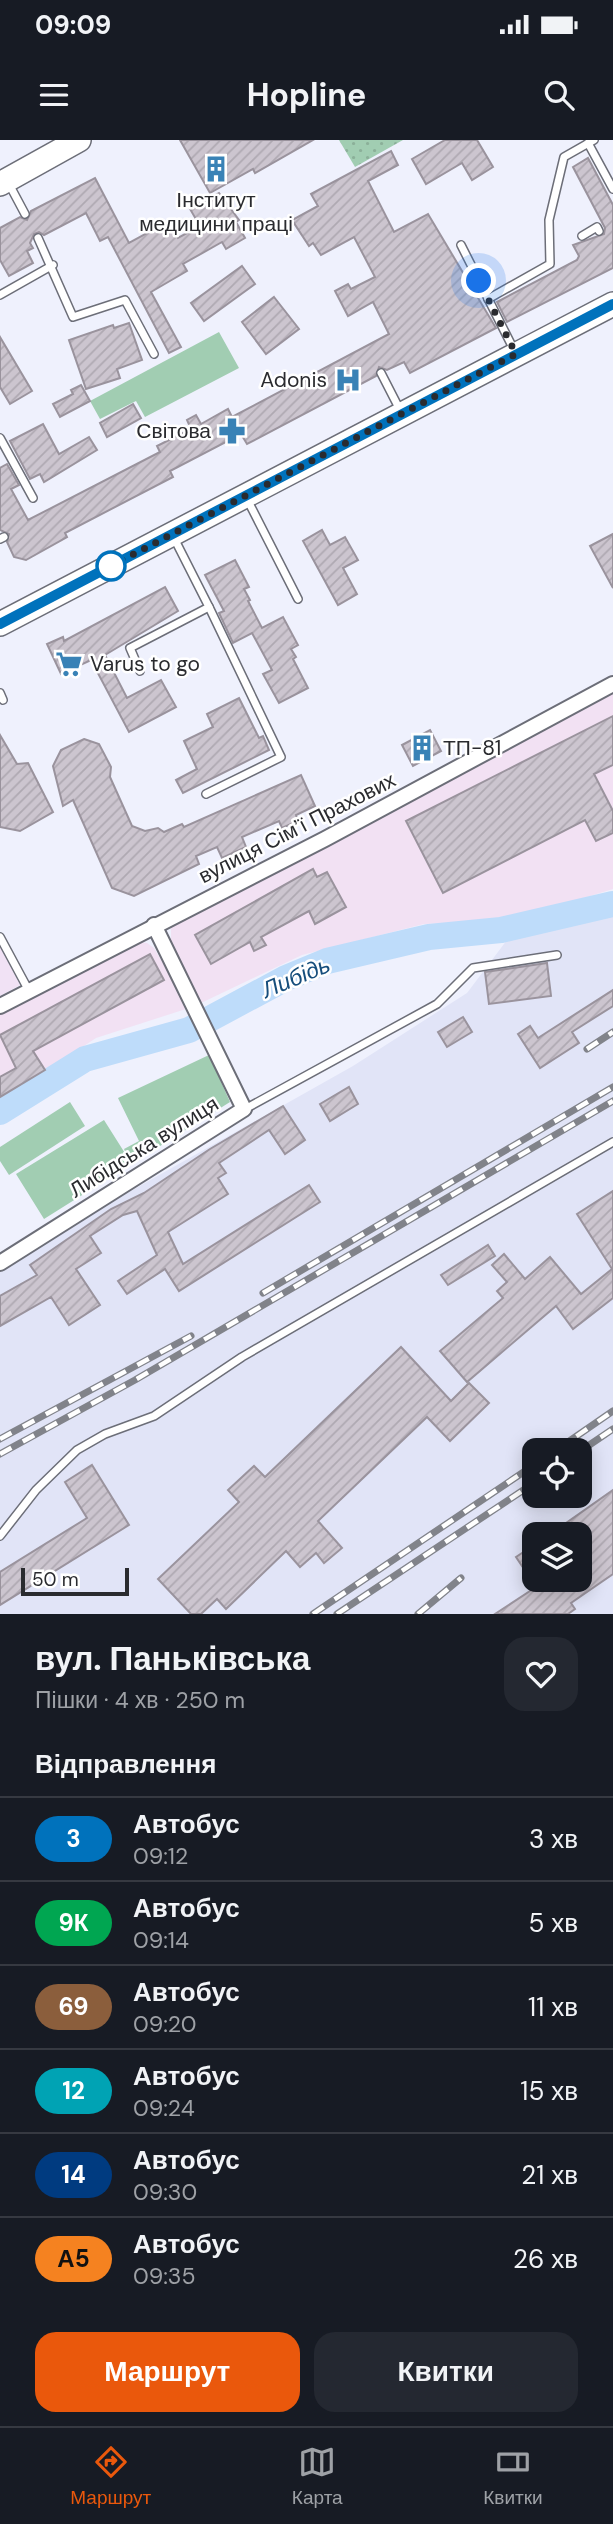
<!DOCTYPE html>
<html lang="uk">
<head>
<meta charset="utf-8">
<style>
	:root { --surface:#171b24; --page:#242831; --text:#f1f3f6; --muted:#9ea1a6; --line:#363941; --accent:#ea580c }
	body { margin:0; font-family:"DM Sans",sans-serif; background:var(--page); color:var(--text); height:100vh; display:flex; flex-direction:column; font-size:26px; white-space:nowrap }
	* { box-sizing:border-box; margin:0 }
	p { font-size:23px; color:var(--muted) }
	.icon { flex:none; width:38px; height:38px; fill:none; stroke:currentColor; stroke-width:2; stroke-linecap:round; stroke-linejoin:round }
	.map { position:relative; height:1474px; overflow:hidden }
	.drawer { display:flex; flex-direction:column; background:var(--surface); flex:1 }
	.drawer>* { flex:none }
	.badge { padding:0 14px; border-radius:23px; font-size:24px; line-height:46px }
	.buttons { position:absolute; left:522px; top:1298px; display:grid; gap:14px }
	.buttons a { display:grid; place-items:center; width:70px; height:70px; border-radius:14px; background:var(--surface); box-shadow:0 4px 18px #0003; font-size:35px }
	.scale { position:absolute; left:21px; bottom:18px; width:108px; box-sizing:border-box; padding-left:7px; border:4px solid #2a2b2f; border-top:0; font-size:19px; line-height:24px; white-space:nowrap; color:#2a2b2f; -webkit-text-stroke:5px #fff; paint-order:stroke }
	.you { position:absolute; width:35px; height:35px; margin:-18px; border:5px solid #fff; border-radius:50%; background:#1a73e8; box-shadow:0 0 0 10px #1a73e833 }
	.map>.badge { position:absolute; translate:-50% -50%; box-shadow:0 0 0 4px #fff }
	h2 { padding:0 35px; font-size:26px; line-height:63px }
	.round { display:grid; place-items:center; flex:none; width:74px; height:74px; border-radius:21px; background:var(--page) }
	.head { display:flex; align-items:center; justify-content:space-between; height:119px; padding:0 35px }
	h1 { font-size:33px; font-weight:700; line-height:52px }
	.cta { display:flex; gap:14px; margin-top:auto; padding:14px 35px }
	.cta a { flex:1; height:80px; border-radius:21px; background:var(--accent); color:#fff; font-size:28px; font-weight:700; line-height:80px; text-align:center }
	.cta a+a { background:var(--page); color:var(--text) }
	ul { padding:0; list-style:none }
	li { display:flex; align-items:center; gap:21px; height:84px; padding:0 35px; border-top:2px solid var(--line) }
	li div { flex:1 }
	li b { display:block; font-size:26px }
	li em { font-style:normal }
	li .badge { min-width:77px; font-weight:700; text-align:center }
	.status { display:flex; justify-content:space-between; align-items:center; height:49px; padding:0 35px; background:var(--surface); direction:ltr }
	.status svg { height:19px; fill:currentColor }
	header { display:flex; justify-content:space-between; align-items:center; height:91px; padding:0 35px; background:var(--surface); font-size:32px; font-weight:700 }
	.dock { display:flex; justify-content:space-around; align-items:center; height:98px; border-top:2px solid var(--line); background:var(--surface); font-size:19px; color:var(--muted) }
	.dock a { display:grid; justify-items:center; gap:4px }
	.dock .on { color:var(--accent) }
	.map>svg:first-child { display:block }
	.commercial { fill:#f2e1f3 }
	.built { fill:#e1e4f7; fill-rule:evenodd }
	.education { fill:#f1e2f5 }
	.grass { fill:url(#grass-dots) }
	.park { fill:#a1cdb2 }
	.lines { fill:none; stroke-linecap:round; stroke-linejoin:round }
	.river { stroke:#bedcfa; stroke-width:26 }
	.building { fill:url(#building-hatch); stroke:#9a939d; stroke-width:2 }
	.service-casing { stroke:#6c6e78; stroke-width:10 }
	.minor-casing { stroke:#6c6e78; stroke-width:18 }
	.primary-casing { stroke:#6c6e78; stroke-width:26 }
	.service { stroke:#fff; stroke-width:7 }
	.minor { stroke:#fff; stroke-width:14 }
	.primary { stroke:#fff; stroke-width:23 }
	.rail-casing { stroke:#81838a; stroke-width:7 }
	.rail { stroke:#fff; stroke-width:4.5; stroke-dasharray:13; stroke-linecap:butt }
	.line-casing { stroke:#fff; stroke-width:16 }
	.line { stroke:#0072bc; stroke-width:10 }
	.walk { stroke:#2a2b2f; stroke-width:7; stroke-dasharray:0 12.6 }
	.stop-dot { fill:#fff; stroke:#0072bc; stroke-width:3.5 }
	.labels { text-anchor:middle; stroke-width:5; stroke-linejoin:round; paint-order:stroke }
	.poi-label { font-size:21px; fill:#2a2b2f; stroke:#fff; text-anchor:end }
	.street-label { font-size:21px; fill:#2a2b2f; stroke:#fff }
	.water-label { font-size:23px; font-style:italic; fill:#164e7c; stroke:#fff }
</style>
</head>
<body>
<div class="status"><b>09:09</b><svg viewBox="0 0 49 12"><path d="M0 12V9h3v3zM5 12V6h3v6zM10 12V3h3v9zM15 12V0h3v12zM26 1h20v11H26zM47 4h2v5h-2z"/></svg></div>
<header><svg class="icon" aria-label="menu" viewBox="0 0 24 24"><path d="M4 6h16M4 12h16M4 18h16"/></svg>Hopline<svg class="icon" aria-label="search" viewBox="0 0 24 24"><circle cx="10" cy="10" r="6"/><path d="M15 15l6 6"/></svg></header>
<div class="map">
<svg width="613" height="1474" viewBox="0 0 613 1474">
	<defs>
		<pattern id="grass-dots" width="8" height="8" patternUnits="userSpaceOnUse" patternTransform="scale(1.75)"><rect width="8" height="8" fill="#a1cdb2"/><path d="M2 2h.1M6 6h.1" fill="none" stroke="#8bb099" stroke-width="1.8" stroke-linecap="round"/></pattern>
		<pattern id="building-hatch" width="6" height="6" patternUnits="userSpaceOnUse" patternTransform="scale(1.75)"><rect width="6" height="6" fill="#ccc5cf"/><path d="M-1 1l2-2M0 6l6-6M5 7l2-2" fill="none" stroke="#afa9b2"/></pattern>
	</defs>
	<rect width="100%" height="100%" fill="#eff1fd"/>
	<g class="commercial">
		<path d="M613,552V749L509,781L424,784L302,815L201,863L171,804V786L177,781Z"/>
		<path d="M139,802L147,803L154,808L189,868L96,898L0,961V874Z"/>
	</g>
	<path class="built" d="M613,775V1474H0V1132L106,1065L353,926L467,853L507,800ZM534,1311H579V1356H534ZM534,1395H579V1440H534Z"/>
	<path class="education" d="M0,807L20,845L0,856Z"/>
	<path class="grass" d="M339,0H403L355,27Z"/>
	<g class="park">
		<path d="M219,192L239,228L145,277L136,261L100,279L90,261Z"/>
		<path d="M209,915L230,962L44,1079L16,1034L104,980L128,1018L124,1009L139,1001L118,958Z"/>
		<path d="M70,962L85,986L9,1035L0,1021V1007Z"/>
	</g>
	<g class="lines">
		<path class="river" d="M0,972L85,919L189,890L286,838L327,821L429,797L501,790L613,764"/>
	</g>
	<g class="building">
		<path d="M180,0H313L255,33L253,29L210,53Z"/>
		<path d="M445,0H477L493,27L472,40L462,23L426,44L412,19Z"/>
		<path d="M391,11L398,25L368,41L394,92L428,74L496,188L410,233L404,222L387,230L379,227L376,236L247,304L241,294L170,331L173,337L65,393L67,397L26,420L14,417L7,402L9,394L0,390V328L7,324L19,345L11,349L28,380L160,312L157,306L191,289L187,280L196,275L201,284L228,269L232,277L389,194L373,162L348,176L335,151L348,144L351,149L375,137L354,97L321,115L313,103L309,106L292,80L318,66L311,54Z"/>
		<path d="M588,18L613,65V128L507,182L497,162L577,120L579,116L573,105L604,94L605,88L573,27Z"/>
		<path d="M95,38L129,103L169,81L178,98L200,86L190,69L219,53L239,80L236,82L245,98L226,109L222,102L183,124L187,131L151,152L181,207L169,213L108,97L100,101L86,73L44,95L39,92L34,94L30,103L33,108L27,111L33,123L9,136L0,120V88L20,77L27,80L31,71Z"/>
		<path d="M242,126L255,144L204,181L191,163Z"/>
		<path d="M274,157L299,189L266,214L242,182Z"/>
		<path d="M129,183L142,220L117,229L120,238L86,249L69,200L113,185L114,188Z"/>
		<path d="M0,197L32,251L10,264L0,247Z"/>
		<path d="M81,245L90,261L60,277L53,264L73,254L71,250Z"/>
		<path d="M133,264L141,278L107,297L100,283Z"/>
		<path d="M43,284L59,314L89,297L97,310L44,342L40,334L30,339L10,301Z"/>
		<path d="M322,390L330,405L345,397L358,420L343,428L357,454L338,465L303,401Z"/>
		<path d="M613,394V448L590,406Z"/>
		<path d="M235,420L249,447L244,449L250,460L248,461L262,488L283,477L298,505L291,509L296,517L293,519L308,548L279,563L263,534L272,530L252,493L233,503L219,473L224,471L205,435Z"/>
		<path d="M165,447L178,471L105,515L127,558L161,540L176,567L129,592L91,520L61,534L47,504L63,497L64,501Z"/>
		<path d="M239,558L259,598L263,596L269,610L183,653L176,640L197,629L184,601L213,587L207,574Z"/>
		<path d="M613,576V625L594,634L613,671V693L596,701L585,680L443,753L406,681Z"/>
		<path d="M430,590L441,611L413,626L402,605Z"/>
		<path d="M0,595L17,624L28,623L53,672L20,691L0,687Z"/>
		<path d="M84,599L99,604L111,627L110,637L132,686L145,691L158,688L164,692L182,684L184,687L301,635L315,666L296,675L298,681L282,688L279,681L242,697L246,707L222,718L217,707L196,716L199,724L134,756L112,748L73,660L63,666L53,626L61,610Z"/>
		<path d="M313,729L317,737L327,732L346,767L315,784L309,771L261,797L266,805L254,811L250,802L211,824L195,795Z"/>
		<path d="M150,814L164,840L33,911L45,930L0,957V937L16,928L0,895Z"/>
		<path d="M547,823L551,856L489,864L485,832Z"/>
		<path d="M613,850V866L572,892L579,903L540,928L518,894L530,886L538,898Z"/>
		<path d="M463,877L472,892L447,907L438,892Z"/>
		<path d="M349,947L358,964L330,981L320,964Z"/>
		<path d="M283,966L305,1000L285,1014L269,990L219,1023L226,1033L218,1038L228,1054L168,1092L183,1124L309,1045L320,1062L179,1151L165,1129L127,1154L118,1141L157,1115L137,1071L123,1075L90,1096L101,1113L76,1129L100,1165L69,1185L51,1157L0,1186V1156L37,1135L30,1125L111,1069L144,1053L210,1009Z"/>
		<path d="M613,1051V1158L573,1189L556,1166L467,1242L440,1211L503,1158L497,1151L507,1142L492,1125L504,1114L525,1139L550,1117L581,1154L612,1129L577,1074Z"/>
		<path d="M488,1105L495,1116L448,1145L441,1135Z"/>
		<path d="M401,1207L451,1261L469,1243L489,1263L450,1301L427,1277L318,1381L342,1408L324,1423L316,1413L300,1427L286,1411L226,1469L217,1459L201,1474H191L158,1439L239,1362L228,1350L254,1326L265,1337Z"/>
		<path d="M92,1325L129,1385L0,1465V1432L87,1378L65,1342Z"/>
		<path d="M613,1350V1434L571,1463L575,1469L568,1474H495L536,1447L516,1417L534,1405V1440H579V1395H549Z"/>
	</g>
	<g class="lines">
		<g class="service-casing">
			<g id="service">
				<path d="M588,3L613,49"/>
				<path d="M9,44L25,74"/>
				<path d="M582,96L597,87L599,91"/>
				<path d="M38,98L73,177L125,160L154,214"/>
				<path d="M461,105L514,210"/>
				<path d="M0,155L53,125"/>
				<path d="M488,159L550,124L549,80L564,17L594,0"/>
				<path d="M381,233L400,270"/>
				<path d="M0,298L33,358"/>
				<path d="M247,359L298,459"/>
				<path d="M0,399L4,397"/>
				<path d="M140,531L130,508L209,467L174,398"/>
				<path d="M0,553L3,560"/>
				<path d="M206,654L281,617L209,467"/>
				<path d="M0,797L29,851"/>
				<path d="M245,969L437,864L473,828L557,815"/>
				<path d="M0,1396L36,1350L77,1310L105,1294L154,1276L242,1217L613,1002"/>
			</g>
		</g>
		<g class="minor-casing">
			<g id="minor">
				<path d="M0,866L325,699L613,544"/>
				<path d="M0,1123L244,969L154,785"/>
			</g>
		</g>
		<g class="primary-casing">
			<g id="primary">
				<path d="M0,44L79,0"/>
				<path d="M0,484L613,164"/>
			</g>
		</g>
		<use href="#service" class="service"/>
		<use href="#minor" class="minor"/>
		<use href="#primary" class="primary"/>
		<g class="rail-casing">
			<g id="rail">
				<path d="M587,909L613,892"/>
				<path d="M263,1153L613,947"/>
				<path d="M0,1299L191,1196"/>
				<path d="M555,1311L613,1271"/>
				<path d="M579,1312L613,1289"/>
				<path d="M0,1314L135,1240L613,961"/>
				<path d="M313,1474L534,1325"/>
				<path d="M337,1474L534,1343"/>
				<path d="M418,1474L461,1438"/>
			</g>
		</g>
		<use href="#rail" class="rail"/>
	</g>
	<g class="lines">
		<g class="line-casing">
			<path id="line" d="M0,484L613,164"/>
		</g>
		<use href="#line" class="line"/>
		<path class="walk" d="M111,426L516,214L479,141"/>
	</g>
	<defs>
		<g id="building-bare" transform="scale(2.1)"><path d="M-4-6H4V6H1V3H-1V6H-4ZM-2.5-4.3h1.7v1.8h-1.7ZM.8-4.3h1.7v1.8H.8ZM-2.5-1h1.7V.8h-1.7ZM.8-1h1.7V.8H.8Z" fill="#3982b6" stroke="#fff" stroke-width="2.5" paint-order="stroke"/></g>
		<g id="hospital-bare" transform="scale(2.1)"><path d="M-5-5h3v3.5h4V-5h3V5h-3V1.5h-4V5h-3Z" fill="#3982b6" stroke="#fff" stroke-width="2.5" paint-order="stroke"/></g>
		<g id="pharmacy-bare" transform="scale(2.1)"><path d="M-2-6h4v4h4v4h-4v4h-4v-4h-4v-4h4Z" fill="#3982b6" stroke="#fff" stroke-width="2.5" paint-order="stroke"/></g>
		<g id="supermarket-bare" transform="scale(2.1)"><path d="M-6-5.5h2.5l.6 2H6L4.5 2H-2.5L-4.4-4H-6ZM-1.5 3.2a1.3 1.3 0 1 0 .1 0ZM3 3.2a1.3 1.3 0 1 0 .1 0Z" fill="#3982b6" stroke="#fff" stroke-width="2.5" paint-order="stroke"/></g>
	</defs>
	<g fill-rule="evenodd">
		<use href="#building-bare" x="216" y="29"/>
		<use href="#hospital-bare" x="348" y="240"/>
		<use href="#pharmacy-bare" x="232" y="291"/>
		<use href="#supermarket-bare" x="69" y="524"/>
		<use href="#building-bare" x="422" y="608"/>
	</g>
	<circle class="stop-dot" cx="111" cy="426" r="14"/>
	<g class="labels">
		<g class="poi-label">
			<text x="216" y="67" text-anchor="middle">Інститут<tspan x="216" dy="24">медицини праці</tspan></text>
			<text x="327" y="247">Adonis</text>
			<text x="211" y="298">Світова</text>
			<text x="90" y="531" text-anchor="start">Varus to go</text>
			<text x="443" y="615" text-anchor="start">ТП-81</text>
		</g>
		<g class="street-label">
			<text transform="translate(297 688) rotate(-27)" y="7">вулиця Сімʼї Прахових</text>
			<text transform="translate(144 1007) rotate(-32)" y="7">Либідська вулиця</text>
		</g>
		<g class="water-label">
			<text transform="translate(296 837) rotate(-23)" y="8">Либідь</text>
		</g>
	</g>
</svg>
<div class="buttons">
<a><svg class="icon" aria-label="locate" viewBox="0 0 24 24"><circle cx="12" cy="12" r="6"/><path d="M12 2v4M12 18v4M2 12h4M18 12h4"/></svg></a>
<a><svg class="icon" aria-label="layers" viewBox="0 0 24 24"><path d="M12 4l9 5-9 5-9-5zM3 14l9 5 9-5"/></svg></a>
</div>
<div class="scale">50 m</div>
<div class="you" style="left:479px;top:141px"></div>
</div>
<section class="drawer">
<div class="head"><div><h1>вул. Паньківська</h1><p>Пішки · 4 хв · 250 m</p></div><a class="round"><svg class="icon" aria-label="heart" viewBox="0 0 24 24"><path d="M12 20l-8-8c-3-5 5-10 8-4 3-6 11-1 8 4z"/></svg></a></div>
<h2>Відправлення</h2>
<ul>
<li><span class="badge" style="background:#0072bc;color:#fff">3</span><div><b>Автобус</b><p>09:12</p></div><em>3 хв</em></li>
<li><span class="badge" style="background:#00a651;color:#fff">9К</span><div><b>Автобус</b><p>09:14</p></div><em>5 хв</em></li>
<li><span class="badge" style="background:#8b5e3c;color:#fff">69</span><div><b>Автобус</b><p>09:20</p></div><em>11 хв</em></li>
<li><span class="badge" style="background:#00a3b4;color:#fff">12</span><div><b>Автобус</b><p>09:24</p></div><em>15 хв</em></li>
<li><span class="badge" style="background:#003b80;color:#fff">14</span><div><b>Автобус</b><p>09:30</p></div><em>21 хв</em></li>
<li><span class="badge" style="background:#f58220;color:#111">А5</span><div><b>Автобус</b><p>09:35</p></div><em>26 хв</em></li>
</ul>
<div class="cta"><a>Маршрут</a><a>Квитки</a></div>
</section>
<nav class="dock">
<a class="on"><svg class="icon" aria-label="directions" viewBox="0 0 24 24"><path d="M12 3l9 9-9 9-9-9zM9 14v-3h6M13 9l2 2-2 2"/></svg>Маршрут</a>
<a><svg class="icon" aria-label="map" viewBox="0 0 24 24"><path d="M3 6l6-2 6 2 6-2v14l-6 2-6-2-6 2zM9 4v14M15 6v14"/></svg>Карта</a>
<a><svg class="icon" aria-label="tickets" viewBox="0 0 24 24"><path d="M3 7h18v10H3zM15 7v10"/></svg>Квитки</a>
</nav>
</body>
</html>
